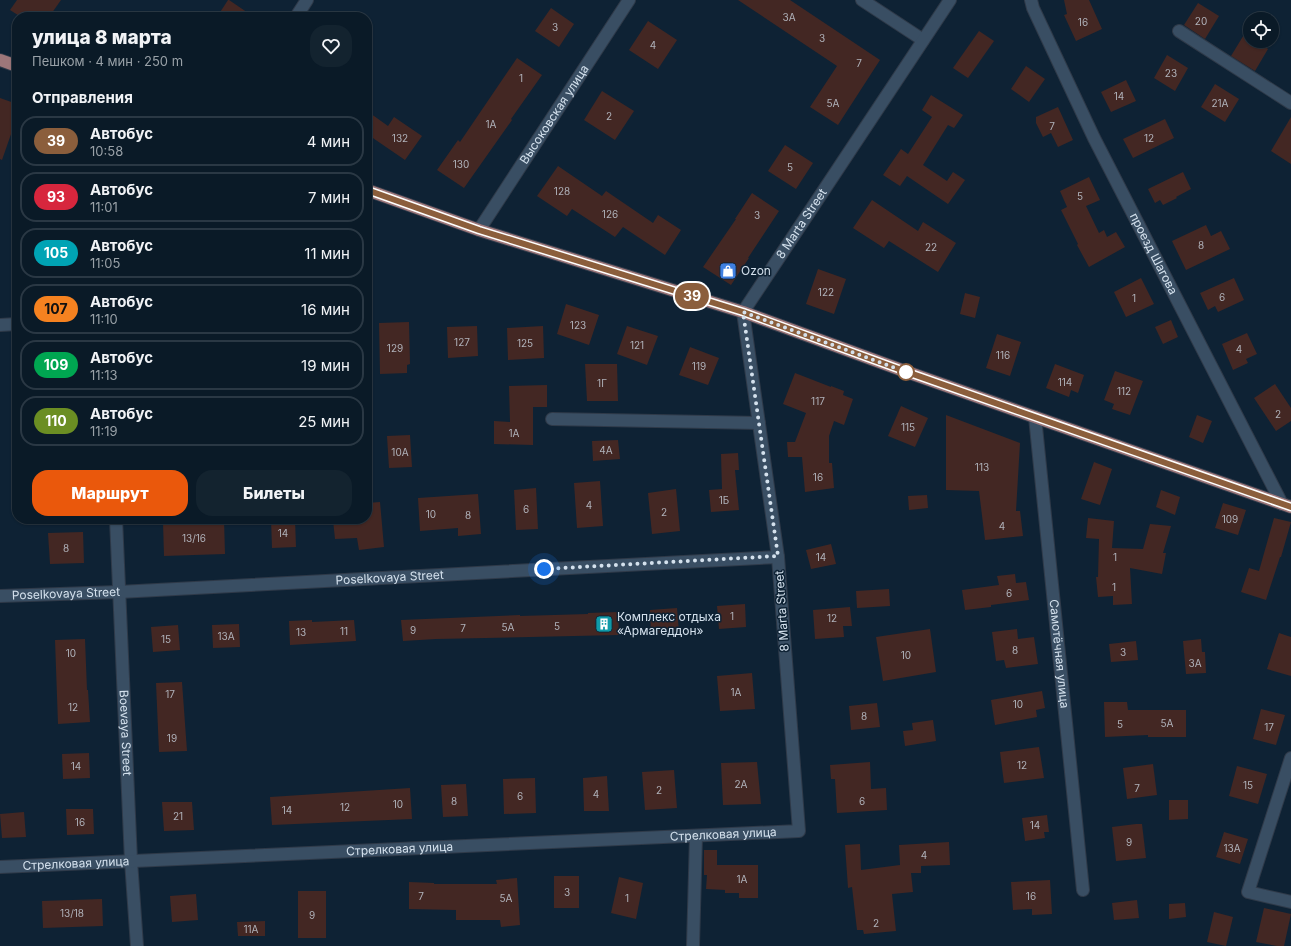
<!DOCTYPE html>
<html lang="ru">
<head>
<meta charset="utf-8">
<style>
	:root { --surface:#0a1a27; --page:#13232f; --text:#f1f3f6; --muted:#99a1a7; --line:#2a3844; --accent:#ea580c }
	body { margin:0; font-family:Inter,sans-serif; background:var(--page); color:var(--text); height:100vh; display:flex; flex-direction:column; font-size:15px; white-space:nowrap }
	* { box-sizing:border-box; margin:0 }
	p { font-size:13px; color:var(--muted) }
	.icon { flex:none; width:22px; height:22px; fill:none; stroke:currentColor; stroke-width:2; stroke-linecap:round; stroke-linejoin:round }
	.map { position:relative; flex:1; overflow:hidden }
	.drawer { position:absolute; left:12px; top:12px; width:360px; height:512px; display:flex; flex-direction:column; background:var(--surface); border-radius:16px; box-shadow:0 1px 3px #0004,0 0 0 1px var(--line) }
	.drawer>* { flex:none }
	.badge { padding:0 8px; border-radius:13px; font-size:14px; line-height:26px }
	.tools { position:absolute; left:1243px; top:12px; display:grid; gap:8px }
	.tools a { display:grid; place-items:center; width:36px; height:36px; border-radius:50%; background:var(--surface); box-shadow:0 1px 3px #0004,0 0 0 1px var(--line); font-size:20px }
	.you { position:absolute; width:20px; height:20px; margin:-10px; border:3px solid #fff; border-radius:50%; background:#1a73e8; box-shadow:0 0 0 6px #1a73e833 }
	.map>.badge { position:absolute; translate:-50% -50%; box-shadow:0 0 0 2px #fff }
	h2 { padding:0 20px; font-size:15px; line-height:36px }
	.round { display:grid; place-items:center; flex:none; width:42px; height:42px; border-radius:16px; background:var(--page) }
	.headline { display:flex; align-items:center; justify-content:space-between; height:68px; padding:0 20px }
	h1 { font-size:19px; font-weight:800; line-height:30px }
	.action { display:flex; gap:8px; margin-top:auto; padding:8px 20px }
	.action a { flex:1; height:46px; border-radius:16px; background:var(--accent); color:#fff; font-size:16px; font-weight:800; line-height:46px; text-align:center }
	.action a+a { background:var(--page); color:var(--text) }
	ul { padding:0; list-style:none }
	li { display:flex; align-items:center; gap:12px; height:50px; margin:0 8px 6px; padding:0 12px; border:2px solid var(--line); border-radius:16px }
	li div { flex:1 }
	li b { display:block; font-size:15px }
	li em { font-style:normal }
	li .badge { min-width:44px; font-weight:700; text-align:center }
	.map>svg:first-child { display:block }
	.building { fill:#432723 }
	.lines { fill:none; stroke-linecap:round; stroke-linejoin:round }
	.minor-casing { stroke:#2f3a49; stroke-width:14 }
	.major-casing { stroke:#2f3a49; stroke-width:14 }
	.minor { stroke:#394e63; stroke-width:12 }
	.major { stroke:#9d777a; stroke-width:12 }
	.line-casing { stroke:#fff; stroke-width:9 }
	.line { stroke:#8b5e3c; stroke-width:6 }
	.walk { stroke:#d4e1ed; stroke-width:4; stroke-dasharray:0 7.2 }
	.stop-dot { fill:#fff; stroke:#8b5e3c; stroke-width:2 }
	.labels { text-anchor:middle; stroke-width:3; stroke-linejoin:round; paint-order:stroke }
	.number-label { font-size:10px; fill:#b0b2ba }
	.street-label { font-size:12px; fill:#d4e1ed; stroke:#0e2234 }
	.poi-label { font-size:12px; fill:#d4e1ed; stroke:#0e2234; text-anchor:start }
</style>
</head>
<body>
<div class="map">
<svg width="1291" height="946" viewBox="0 0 1291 946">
	<rect width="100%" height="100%" fill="#0e2234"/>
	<g class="building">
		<path d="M17,0H61L49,17H21L10,10Z"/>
		<path d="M228,0H229L254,17H217Z"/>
		<path d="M738,0H790L880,60L838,125L810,107L837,66Z"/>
		<path d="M1064,0H1089L1102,29L1076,41L1064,15L1067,14Z"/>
		<path d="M1198,3L1219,16L1205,39L1184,25Z"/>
		<path d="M551,8L574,24L559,47L535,31Z"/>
		<path d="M648,21L677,40L658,69L629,50Z"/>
		<path d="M979,31L994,41L968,78L953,68Z"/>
		<path d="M1245,33L1250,36V41H1257L1268,49L1255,71L1231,56Z"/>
		<path d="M1167,55L1188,68L1175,91L1154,78Z"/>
		<path d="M517,58L542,75L511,119L512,120L464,188L437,170L458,140L460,142Z"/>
		<path d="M1026,66L1045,79L1029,102L1011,89Z"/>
		<path d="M1126,80L1136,101L1111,112L1101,92Z"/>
		<path d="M1215,84L1239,99L1225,122L1201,107Z"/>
		<path d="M602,91L634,111L615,140L584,120Z"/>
		<path d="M931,95L963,115L954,128L948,125L923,165L947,181L953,172L965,180L948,204L907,176L900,186L883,175L901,149L908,154L932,117L922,110Z"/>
		<path d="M0,98L17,104V117L2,160L0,159Z"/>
		<path d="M1058,107L1073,140L1058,147L1051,133L1043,137L1036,123V117Z"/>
		<path d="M367,111L388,126L394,117L422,136L405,160L367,134Z"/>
		<path d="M1291,117V164L1271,151Z"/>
		<path d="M1165,119L1174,138L1133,158L1123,139Z"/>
		<path d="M785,145L813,163L796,189L768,171Z"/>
		<path d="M558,166L602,196L606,191L653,223L658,215L681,230L665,255L623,227L615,237L572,209L567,216L537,196Z"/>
		<path d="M1183,172L1191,189L1176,197L1177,198L1163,205L1160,200L1155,203L1148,189Z"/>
		<path d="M1089,177L1100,200L1086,206L1099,233L1104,230L1107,237L1116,232L1125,247L1089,267L1077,245L1078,244L1061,210L1067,207L1060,191Z"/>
		<path d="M752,193L779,211L748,258H749L731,285L703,267L736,219H735Z"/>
		<path d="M872,200L918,231L923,222L956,243L938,272L889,241L884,248L853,228Z"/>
		<path d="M1206,225L1211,236L1221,231L1230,249L1186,270L1172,241Z"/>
		<path d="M818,269L846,279L834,314L806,304Z"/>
		<path d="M1141,278L1154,304L1126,317L1114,292Z"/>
		<path d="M1234,278L1244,300L1218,312L1215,306L1208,310L1200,293Z"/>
		<path d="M965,293L980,297L975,318L960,314Z"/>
		<path d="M566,304L599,315L589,345L557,334Z"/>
		<path d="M1171,320L1178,337L1163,344L1155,327Z"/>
		<path d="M409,322L410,364L407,365V373L380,374L379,323Z"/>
		<path d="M477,326L478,356L448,358L447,327Z"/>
		<path d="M543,326L544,358L508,360L507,328Z"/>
		<path d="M627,326L658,336L647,365L617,354Z"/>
		<path d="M1247,333L1257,354L1246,359L1248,363L1233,370L1222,344Z"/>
		<path d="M997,334L1021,342L1010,376L986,368Z"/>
		<path d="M690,347L719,358L708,385L679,375Z"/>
		<path d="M585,364H617L618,401H587Z"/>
		<path d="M1055,364L1084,375L1078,393L1071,390L1069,397L1046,388Z"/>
		<path d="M1115,371L1143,381L1130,415L1112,409L1114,404L1104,400Z"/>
		<path d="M795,373L831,387V386L844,391L843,395L853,399L844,425L834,421L829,436V463H832L834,488L805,492L802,457H788L787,442H795L806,413L783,404Z"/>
		<path d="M1275,384L1291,408V421L1276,431L1254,398Z"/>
		<path d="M547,385V407H533V445L494,444V421L510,422L509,386Z"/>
		<path d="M901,406L928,418L915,447L888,436Z"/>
		<path d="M946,415L1020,443L1016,511H1020L1023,536L985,540L979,491L946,490Z"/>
		<path d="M1197,415L1212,421L1203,443L1189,437Z"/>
		<path d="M410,435L412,467L389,468L387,436Z"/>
		<path d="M618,440L620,459L593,461L592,441Z"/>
		<path d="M738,453L739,470H735L739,510L711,512L709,490L722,489L721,454Z"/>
		<path d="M1094,462L1112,469L1100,505L1081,499Z"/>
		<path d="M600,481L603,526L577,528L574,483Z"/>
		<path d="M536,488L538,529L516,530L514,490Z"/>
		<path d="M676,489L680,531L652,534L648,493Z"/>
		<path d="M1161,490L1180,497L1175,515L1156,507Z"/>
		<path d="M478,494L481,534L458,536V528L420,531L418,498Z"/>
		<path d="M927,495L928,508L909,510L908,496Z"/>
		<path d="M380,502L384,547L359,550L357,538L335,539L333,520L367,519V503Z"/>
		<path d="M1223,503L1246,510L1238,535L1215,528Z"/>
		<path d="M1088,518L1114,521L1112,548L1143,549L1150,524L1171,526L1163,553H1166L1162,574L1130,568L1132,604L1113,605V596L1098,597L1096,577H1098L1099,539L1086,538Z"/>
		<path d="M1274,518L1291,522L1281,557H1280L1266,600L1241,592L1249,568L1259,571Z"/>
		<path d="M224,519L225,554L164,556L163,522Z"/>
		<path d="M271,519H295L296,547L272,548Z"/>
		<path d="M83,532L84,563L50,564L48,533Z"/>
		<path d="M831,544L836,564L811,569L806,550Z"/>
		<path d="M1015,574L1016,583L1026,582L1029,600L991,605V607L965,610L962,590L999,585L997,576Z"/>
		<path d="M889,589L890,606L857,608L856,591Z"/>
		<path d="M745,604L746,627L719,629L717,606Z"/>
		<path d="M850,607L852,626H843L844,637L815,639L813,610Z"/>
		<path d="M677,608L679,632L651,633L650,610Z"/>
		<path d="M618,612L619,635L436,639L403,641L401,620L520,615V616L588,614V613Z"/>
		<path d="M312,620V622L354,620L356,641L290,645L289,621Z"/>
		<path d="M239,624L240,647L213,648L212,625Z"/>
		<path d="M178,625L180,650L153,652L151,627Z"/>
		<path d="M930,629L936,672L883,681L876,637Z"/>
		<path d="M1017,629L1018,639L1034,637L1038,664L1006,668L1004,660L996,661L992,632Z"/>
		<path d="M1279,633L1291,637V676L1267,669Z"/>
		<path d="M85,639L87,690H88L90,722L58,724L55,640Z"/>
		<path d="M1201,639L1202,652H1205L1206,673L1186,674L1183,641Z"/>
		<path d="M1136,641L1138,660L1111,662L1109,644Z"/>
		<path d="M752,673L755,709L720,711L717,676Z"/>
		<path d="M182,682L187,751L159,752L156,683Z"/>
		<path d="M1042,691L1045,708L1036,710L1037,717L995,725L991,700Z"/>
		<path d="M1104,702H1127L1128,710H1186V737H1148V735L1105,737Z"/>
		<path d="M877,703L880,727L851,730L849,706Z"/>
		<path d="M1261,709L1285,715L1276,745L1253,739Z"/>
		<path d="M933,720L936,741L905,746L903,731L913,730L912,723Z"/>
		<path d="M1039,747L1044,778L1004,783L1000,752Z"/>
		<path d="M89,753L90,778L63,779L62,754Z"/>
		<path d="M757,762L761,804L723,805L721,763Z"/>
		<path d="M870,762L871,789L886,788L887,810L837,813L835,779H831L830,765Z"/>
		<path d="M1153,764L1157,795L1127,799L1123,768Z"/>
		<path d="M1237,766L1267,774L1258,804L1229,796Z"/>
		<path d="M674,770L677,808L645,810L642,772Z"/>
		<path d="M607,776L609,811H584L583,778Z"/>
		<path d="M535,778L536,813L504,814L503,779Z"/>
		<path d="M466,784L468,816L443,817L441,785Z"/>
		<path d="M410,788L412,819L272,825L270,797Z"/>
		<path d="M1169,800H1188V819L1169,820Z"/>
		<path d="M162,802H192L194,830L164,831Z"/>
		<path d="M66,809H93L94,834L67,835Z"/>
		<path d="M24,812L26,837L2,838L0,814Z"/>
		<path d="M1047,815L1049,832H1044L1045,838L1025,841L1022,818Z"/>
		<path d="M1136,824H1142L1146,858L1116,861L1112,827Z"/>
		<path d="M1224,832L1248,839L1240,864L1216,857Z"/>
		<path d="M949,842L950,865L921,866V873H911L913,892L892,894L896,931L864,934L863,930H857L852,887L848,888L845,845L860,844L861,870L900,865L899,845Z"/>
		<path d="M704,850H717V865H758V898H739V893H725V890L706,889L707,875H704Z"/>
		<rect x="554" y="876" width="25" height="32"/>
		<path d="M619,877L643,883L636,919L611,913Z"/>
		<path d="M517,878L520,925L501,927L500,920H456V910L409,909V882L434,883V884H497L496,880Z"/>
		<path d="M1050,880L1052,914L1032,915V909L1013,910L1011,882Z"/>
		<rect x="298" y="891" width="28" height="47"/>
		<path d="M196,894L198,920L172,922L170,896Z"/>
		<path d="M102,899L103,926L43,928L42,901Z"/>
		<path d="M1137,900L1139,918L1114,920L1112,903Z"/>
		<path d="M1185,903L1186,917L1169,919V904Z"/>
		<path d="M1264,908L1291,914L1284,946H1277L1256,942Z"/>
		<path d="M1214,912L1233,917L1226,946L1207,942Z"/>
		<path d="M265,921V936H238L237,922Z"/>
	</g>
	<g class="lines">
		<g class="minor-casing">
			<g id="minor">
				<path d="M862,0L923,40"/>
				<path id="s1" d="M1031,0L1033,8L1094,138L1282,504"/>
				<path d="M296,17L307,0"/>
				<path d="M1179,31L1291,103"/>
				<path id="s2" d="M479,230L629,0"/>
				<path d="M0,325L17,324"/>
				<path id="s3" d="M1035,417L1083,890"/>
				<path d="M552,419L759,423"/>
				<path id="s4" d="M116,519L131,861L137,946"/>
				<path id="s5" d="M0,596L119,592L778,557"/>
				<path d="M1291,758L1248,892L1291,902"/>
				<path id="s6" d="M0,867L799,831L778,557L743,312L950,0"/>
				<path d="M693,946L696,836"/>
			</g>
		</g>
		<g class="major-casing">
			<g id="major">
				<path d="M0,60L17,66"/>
				<path d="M367,190L479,230L743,312L907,372L1291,507"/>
			</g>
		</g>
		<use href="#minor" class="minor"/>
		<use href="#major" class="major"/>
	</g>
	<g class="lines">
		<g class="line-casing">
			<path id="line" d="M367,190L479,230L743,312L907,372L1291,507"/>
		</g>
		<use href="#line" class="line"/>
		<path class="walk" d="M544,569L778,556L743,312L906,372"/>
	</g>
	<defs>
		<g id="shop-square" transform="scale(0.9)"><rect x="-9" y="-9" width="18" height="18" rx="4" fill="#3f7fe0" stroke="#0e2234"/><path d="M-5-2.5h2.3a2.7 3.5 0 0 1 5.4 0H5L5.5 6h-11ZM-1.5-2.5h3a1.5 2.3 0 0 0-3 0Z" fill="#fff"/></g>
		<g id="building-square" transform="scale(0.9)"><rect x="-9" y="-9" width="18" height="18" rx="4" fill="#0f9aa8" stroke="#0e2234"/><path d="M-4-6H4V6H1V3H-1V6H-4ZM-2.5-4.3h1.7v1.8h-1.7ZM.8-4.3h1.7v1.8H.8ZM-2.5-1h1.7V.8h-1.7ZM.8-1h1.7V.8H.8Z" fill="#fff"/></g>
	</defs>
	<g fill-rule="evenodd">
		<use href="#shop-square" x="728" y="271"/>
		<use href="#building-square" x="604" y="624"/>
	</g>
	<circle class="stop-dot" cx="906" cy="372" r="8"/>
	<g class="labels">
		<g class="number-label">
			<text x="789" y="21">3А</text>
			<text x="1201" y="25">20</text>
			<text x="1083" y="26">16</text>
			<text x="555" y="31">3</text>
			<text x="822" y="42">3</text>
			<text x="653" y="49">4</text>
			<text x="859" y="67">7</text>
			<text x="1171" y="77">23</text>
			<text x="521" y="82">1</text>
			<text x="1119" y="100">14</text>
			<text x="833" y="107">5А</text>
			<text x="1220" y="107">21А</text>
			<text x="609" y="120">2</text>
			<text x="491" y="128">1А</text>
			<text x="1052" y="130">7</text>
			<text x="400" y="142">132</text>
			<text x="1149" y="142">12</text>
			<text x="461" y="168">130</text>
			<text x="790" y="171">5</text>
			<text x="562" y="195">128</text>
			<text x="1080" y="200">5</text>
			<text x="610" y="218">126</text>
			<text x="757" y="219">3</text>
			<text x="1201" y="249">8</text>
			<text x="931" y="251">22</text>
			<text x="826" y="296">122</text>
			<text x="1222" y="301">6</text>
			<text x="1134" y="302">1</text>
			<text x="578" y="329">123</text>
			<text x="462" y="346">127</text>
			<text x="525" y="347">125</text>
			<text x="637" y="349">121</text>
			<text x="395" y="352">129</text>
			<text x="1239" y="353">4</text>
			<text x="1003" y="359">116</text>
			<text x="699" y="370">119</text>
			<text x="1065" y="386">114</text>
			<text x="602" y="387">1Г</text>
			<text x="1124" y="395">112</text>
			<text x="818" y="405">117</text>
			<text x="1278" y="418">2</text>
			<text x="908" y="431">115</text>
			<text x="514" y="437">1А</text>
			<text x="606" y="454">4А</text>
			<text x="400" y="456">10А</text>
			<text x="982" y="471">113</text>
			<text x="818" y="481">16</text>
			<text x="724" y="504">1Б</text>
			<text x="589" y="509">4</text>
			<text x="526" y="513">6</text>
			<text x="664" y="516">2</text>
			<text x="431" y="518">10</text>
			<text x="468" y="519">8</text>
			<text x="1230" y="523">109</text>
			<text x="1002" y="530">4</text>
			<text x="283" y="537">14</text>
			<text x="194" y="542">13/16</text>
			<text x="66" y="552">8</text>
			<text x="821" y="561">14</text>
			<text x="1115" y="561">1</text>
			<text x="1114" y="591">1</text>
			<text x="1009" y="597">6</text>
			<text x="732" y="620">1</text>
			<text x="832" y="622">12</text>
			<text x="557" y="630">5</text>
			<text x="508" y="631">5А</text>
			<text x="463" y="632">7</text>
			<text x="413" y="634">9</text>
			<text x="344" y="635">11</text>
			<text x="301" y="636">13</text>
			<text x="226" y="640">13А</text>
			<text x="166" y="643">15</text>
			<text x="1015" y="654">8</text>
			<text x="1123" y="656">3</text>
			<text x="71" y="657">10</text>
			<text x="906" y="659">10</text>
			<text x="1195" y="667">3А</text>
			<text x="736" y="696">1А</text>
			<text x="170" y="698">17</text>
			<text x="1018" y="708">10</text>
			<text x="73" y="711">12</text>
			<text x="864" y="720">8</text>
			<text x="1167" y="727">5А</text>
			<text x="1120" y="728">5</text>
			<text x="1269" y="731">17</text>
			<text x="172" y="742">19</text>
			<text x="1022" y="769">12</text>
			<text x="76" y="770">14</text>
			<text x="741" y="788">2А</text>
			<text x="1248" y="789">15</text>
			<text x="1137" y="792">7</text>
			<text x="659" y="794">2</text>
			<text x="596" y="798">4</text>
			<text x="520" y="800">6</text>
			<text x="454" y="805">8</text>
			<text x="862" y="805">6</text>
			<text x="398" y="808">10</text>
			<text x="345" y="811">12</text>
			<text x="287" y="814">14</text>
			<text x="178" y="820">21</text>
			<text x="80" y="826">16</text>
			<text x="1035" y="829">14</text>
			<text x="1129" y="846">9</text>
			<text x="1232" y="852">13А</text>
			<text x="924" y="859">4</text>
			<text x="742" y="883">1А</text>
			<text x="567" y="896">3</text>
			<text x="421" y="900">7</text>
			<text x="1031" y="900">16</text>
			<text x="506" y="902">5А</text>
			<text x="627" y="902">1</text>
			<text x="72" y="917">13/18</text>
			<text x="312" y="919">9</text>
			<text x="876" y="927">2</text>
			<text x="251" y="933">11А</text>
		</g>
		<g class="street-label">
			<text dy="4" stroke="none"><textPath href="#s2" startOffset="138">Высоковская улица</textPath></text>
			<text dy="4" stroke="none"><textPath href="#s6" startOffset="1428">8 Marta Street</textPath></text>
			<text dy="4" stroke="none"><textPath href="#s1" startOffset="282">проезд Шагова</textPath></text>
			<text dy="4" stroke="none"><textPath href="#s5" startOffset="390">Poselkovaya Street</textPath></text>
			<text dy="4" stroke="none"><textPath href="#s5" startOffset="66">Poselkovaya Street</textPath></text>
			<text transform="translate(782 611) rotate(-94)" y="4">8 Marta Street</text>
			<text dy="4" stroke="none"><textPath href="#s3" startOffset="238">Самотёчная улица</textPath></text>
			<text dy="4" stroke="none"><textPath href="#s4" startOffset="214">Boevaya Street</textPath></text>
			<text dy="4" stroke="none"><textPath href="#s6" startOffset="724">Стрелковая улица</textPath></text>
			<text dy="4" stroke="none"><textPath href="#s6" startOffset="400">Стрелковая улица</textPath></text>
			<text dy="4" stroke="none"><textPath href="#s6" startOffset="76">Стрелковая улица</textPath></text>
		</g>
		<g class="poi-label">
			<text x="741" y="275">Ozon</text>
			<text x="617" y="621">Комплекс отдыха<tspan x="617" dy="14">«Армагеддон»</tspan></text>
		</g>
	</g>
</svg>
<div class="tools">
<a><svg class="icon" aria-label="locate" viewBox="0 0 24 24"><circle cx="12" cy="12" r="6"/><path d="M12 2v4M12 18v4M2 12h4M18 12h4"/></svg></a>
</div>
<div class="you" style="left:544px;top:569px"></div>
<b class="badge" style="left:692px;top:296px;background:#8b5e3c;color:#fff">39</b>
<section class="drawer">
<div class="headline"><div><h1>улица 8 марта</h1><p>Пешком · 4 мин · 250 m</p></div><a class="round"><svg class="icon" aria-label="heart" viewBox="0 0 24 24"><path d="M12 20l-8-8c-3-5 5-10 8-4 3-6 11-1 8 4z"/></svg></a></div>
<h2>Отправления</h2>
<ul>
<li><span class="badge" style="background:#8b5e3c;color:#fff">39</span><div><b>Автобус</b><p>10:58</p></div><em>4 мин</em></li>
<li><span class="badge" style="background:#d7263d;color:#fff">93</span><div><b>Автобус</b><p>11:01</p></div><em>7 мин</em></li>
<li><span class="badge" style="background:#00a3b4;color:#fff">105</span><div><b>Автобус</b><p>11:05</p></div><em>11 мин</em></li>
<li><span class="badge" style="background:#f58220;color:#111">107</span><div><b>Автобус</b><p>11:10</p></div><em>16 мин</em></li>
<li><span class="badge" style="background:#00a651;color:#fff">109</span><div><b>Автобус</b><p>11:13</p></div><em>19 мин</em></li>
<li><span class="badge" style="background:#6b8e23;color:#fff">110</span><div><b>Автобус</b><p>11:19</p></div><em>25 мин</em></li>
</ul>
<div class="action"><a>Маршрут</a><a>Билеты</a></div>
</section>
</div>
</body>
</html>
